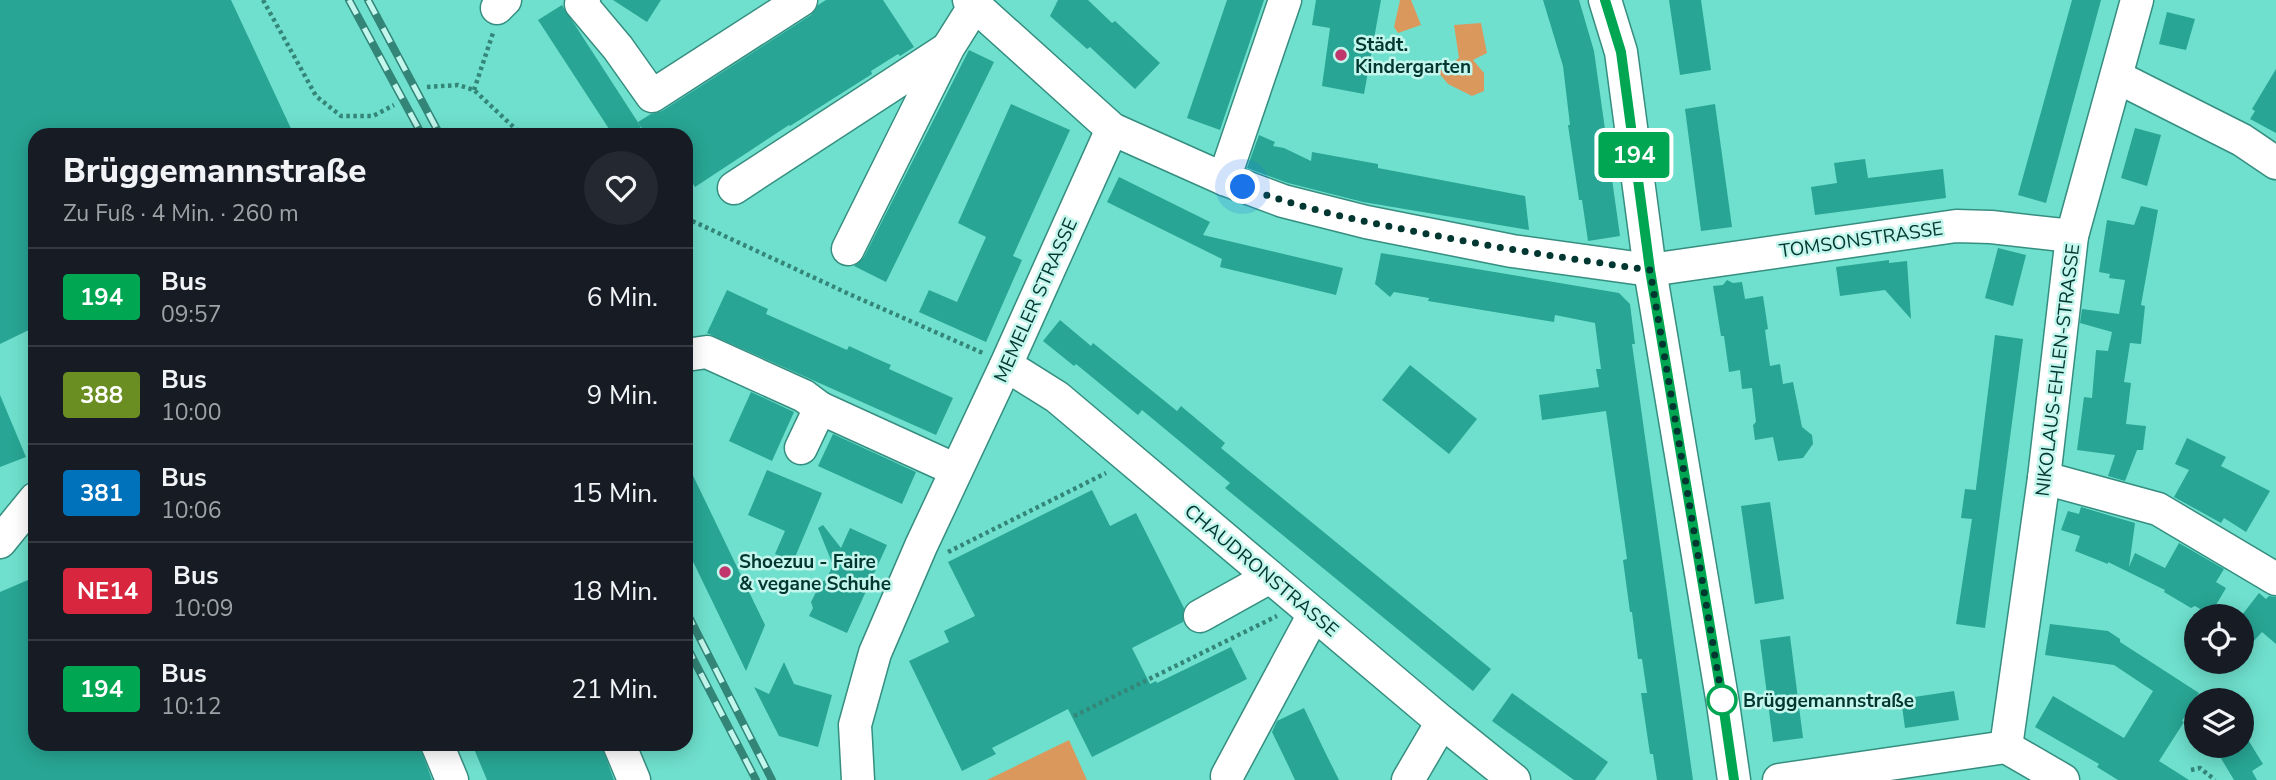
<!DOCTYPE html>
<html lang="de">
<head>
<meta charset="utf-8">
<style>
	:root { --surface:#171b24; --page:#242831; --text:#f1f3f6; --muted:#9ea1a6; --line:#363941 }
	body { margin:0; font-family:"Nunito Sans",sans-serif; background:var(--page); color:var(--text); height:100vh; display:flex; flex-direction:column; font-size:26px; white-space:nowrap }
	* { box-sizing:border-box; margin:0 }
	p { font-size:23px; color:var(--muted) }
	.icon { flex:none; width:38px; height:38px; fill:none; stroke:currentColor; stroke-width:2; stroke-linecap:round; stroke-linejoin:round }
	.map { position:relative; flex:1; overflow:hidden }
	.details { position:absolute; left:28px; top:128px; width:665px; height:623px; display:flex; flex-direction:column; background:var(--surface); border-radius:21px; box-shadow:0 4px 18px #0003 }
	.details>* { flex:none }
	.badge { padding:0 14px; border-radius:5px; font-size:24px; line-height:46px }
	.fabs { position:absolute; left:2184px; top:604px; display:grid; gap:14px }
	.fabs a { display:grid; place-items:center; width:70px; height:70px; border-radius:50%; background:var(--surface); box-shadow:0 4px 18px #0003; font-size:35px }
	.you { position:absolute; width:35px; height:35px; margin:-18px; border:5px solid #fff; border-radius:50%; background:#1a73e8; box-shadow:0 0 0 10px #1a73e833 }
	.map>.badge { position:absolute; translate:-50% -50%; box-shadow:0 0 0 4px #fff }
	.round { display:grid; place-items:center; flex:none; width:74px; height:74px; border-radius:37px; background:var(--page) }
	.head { display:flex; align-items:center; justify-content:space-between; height:119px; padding:0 35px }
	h1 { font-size:33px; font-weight:800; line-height:52px }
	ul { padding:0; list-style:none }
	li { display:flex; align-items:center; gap:21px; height:98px; padding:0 35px; border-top:2px solid var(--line) }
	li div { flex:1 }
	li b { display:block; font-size:26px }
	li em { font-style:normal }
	li .badge { min-width:77px; font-weight:700; text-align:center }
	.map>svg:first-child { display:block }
	.green { fill:#db985d }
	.building { fill:#28a594 }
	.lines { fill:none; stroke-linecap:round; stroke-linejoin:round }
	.minor-casing { stroke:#368e80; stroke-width:35 }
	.path { stroke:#348679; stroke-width:4.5; stroke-dasharray:3.5 3.5; stroke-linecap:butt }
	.minor { stroke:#fff; stroke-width:32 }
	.rail-casing { stroke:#338578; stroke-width:8 }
	.rail { stroke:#c3f6ec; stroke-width:5; stroke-dasharray:16; stroke-linecap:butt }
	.line-casing { stroke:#fff; stroke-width:16 }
	.line { stroke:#00a651; stroke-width:10 }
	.walk { stroke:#013730; stroke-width:7; stroke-dasharray:0 12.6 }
	.poi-dot { fill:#c1366d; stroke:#c3f6ec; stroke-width:2.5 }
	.stop-dot { fill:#fff; stroke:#00a651; stroke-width:3.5 }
	.labels { text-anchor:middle; stroke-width:5; stroke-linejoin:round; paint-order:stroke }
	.poi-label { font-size:19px; font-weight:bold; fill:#013730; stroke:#c3f6ec; text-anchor:start }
	.street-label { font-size:19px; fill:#013730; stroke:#c3f6ec }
	.stop-label { font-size:19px; font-weight:bold; fill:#013730; stroke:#c3f6ec; text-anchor:start }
</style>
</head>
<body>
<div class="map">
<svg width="2276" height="780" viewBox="0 0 2276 780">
	<rect width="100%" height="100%" fill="#6fe0cd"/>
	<g class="green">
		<path d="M1400,0H1411L1421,25L1398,33L1394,27Z"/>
		<path d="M1481,23L1487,53L1473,60L1484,73V91L1472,96L1448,84L1438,72L1459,58L1454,25Z"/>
		<path d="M1069,740L1087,780H987Z"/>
	</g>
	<g class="building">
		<path d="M0,0H231L294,135H35V327L0,344Z"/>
		<path d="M613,0H661L647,22Z"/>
		<path d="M826,0H883L914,47L900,56L898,54L871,71L872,74L790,126L789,125L695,187L686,173V135H646L638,122L651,114L662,111L811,15L818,5Z"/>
		<path d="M1058,0H1088L1112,23L1115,21L1160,63L1135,89L1090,47L1087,49L1050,16Z"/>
		<path d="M1227,0H1264L1220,130L1187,118Z"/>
		<path d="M1316,0H1381L1364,94L1322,86L1330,28L1312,25Z"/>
		<path d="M1543,0H1579L1594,51L1620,236L1588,241L1582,200H1579L1568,125H1570L1563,66Z"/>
		<path d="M1669,0H1701L1711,70L1680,75Z"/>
		<path d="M2072,0H2101L2046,203L2018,195Z"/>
		<path d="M562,5L641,127L630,135H613L538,20Z"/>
		<path d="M2167,12L2195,19L2186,50L2159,44Z"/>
		<path d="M969,50L994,62L886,282L854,266L864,257Z"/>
		<path d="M2276,69V133L2250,119L2255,111L2252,109Z"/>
		<path d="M1011,104L1070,130L1013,256L1022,260L986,342L919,312L929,290L957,302L986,237L958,223Z"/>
		<path d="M1715,104L1732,227L1701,231L1685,109Z"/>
		<path d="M2135,128L2161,135L2147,186L2121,178Z"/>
		<path d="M1259,135L1275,142L1273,146L1284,148L1311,161L1312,152L1378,164V168L1525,196L1529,230L1363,202L1288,183L1247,168Z"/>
		<path d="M1865,159L1868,178L1943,169L1946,198L1815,215L1811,187L1837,183L1834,163Z"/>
		<path d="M1119,177L1210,222L1203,235L1343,268L1336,295L1220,267L1222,259L1107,202Z"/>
		<path d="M2141,206L2158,210L2141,305L2145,306L2141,344L2130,343L2124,382L2131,383L2126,424L2146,426L2143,450H2137L2125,481L2108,476L2115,455L2077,450L2084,397L2092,398L2096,350L2108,351L2112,332L2080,323L2082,309L2119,314L2125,280L2109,278L2110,274L2099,272L2107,220L2134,225Z"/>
		<path d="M1998,248L2026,255L2013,306L1985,298Z"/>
		<path d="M1381,253L1619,293L1630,304L1635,344H1632L1693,780H1657L1653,754H1650L1641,693H1647L1642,659H1638L1632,612H1630L1623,560L1627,559L1606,411L1542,420L1539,395L1599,387L1596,369H1601L1595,323L1555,315L1554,322L1428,301L1429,298L1394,292L1390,297L1375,284Z"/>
		<path d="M1889,260V263L1907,261L1911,319L1885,290L1840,296L1836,267Z"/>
		<path d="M1727,280L1733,283L1742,282L1745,299L1763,296L1768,329L1765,330L1770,366L1780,364L1783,384L1793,382L1802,427L1812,435L1813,444L1803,458L1778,461L1773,437L1755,440L1753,425L1756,422L1752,388L1742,389L1740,370L1729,372L1724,336H1721L1713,286L1723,285Z"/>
		<path d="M727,290L768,309L766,314L847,350L849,346L875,358L891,365L889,369L953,398L936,435L707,333Z"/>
		<path d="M1060,320L1091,346L1093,343L1177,411L1181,406L1225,443L1221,448L1491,669L1473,691L1225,488L1230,483L1142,410L1138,415L1076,364L1074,366L1043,341Z"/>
		<path d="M1995,335L2023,339L1985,628L1956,624L1972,519L1961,518L1965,489L1976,490V488Z"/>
		<path d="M1410,365L1477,419L1449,454L1382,400Z"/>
		<path d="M751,392L794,412L772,461L729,441Z"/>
		<path d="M0,395L26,457L0,467Z"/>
		<path d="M833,434L916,472L902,504L818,466Z"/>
		<path d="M2187,438L2226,457L2221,466L2270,491L2246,532L2224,518L2221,523L2174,497L2189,470L2175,464Z"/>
		<path d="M686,461L765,625L746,671L686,547Z"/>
		<path d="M767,470L822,493L793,562L775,554L785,531L748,515Z"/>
		<path d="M1092,490L1110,526L1136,513L1184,608L1183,622L1132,648L1150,684L1156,681L1157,683L1231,647L1247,679L1092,757L1068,709L992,748L996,754L962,771L909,661L949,642L944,631L975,616L948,562Z"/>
		<path d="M1770,502L1784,599L1755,604L1741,506Z"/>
		<path d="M2081,507L2135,523L2129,567L2135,553L2165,568L2179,543L2224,569L2216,582L2226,588L2210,615L2195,606L2191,608L2164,592L2165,590L2108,562V564L2075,551L2080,536L2061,530L2068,511L2079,514Z"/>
		<path d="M823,525L841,548L850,528L887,545L847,633L809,616L813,608L811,602L816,592L820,582L826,580L833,565L818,528Z"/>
		<path d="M35,577V744H419L432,780H0V592Z"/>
		<path d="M2259,593L2266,599L2269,596L2276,597V644L2262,632L2252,643L2242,635V615Z"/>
		<path d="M2050,624L2108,631L2120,639V642L2199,693L2182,721L2184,722L2159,761L2189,780H2118L2097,767L2099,764L2035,727L2053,696L2124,738L2153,691L2114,665L2045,655Z"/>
		<path d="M1790,636L1803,738L1773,742L1760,640Z"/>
		<path d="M784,662L794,684L832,695L818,747L779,736L754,687L769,694Z"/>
		<path d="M1954,691L1959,720L1905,728L1901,699Z"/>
		<path d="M1512,693L1608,762L1595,780H1574L1492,721Z"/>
		<path d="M1304,708L1324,750L1339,780H1295L1289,767L1272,732L1277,721Z"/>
		<path d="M2247,738L2263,764L2252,771L2257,780H2234L2219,755L2235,746H2242V742Z"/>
		<path d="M472,744H601L614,780H487Z"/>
	</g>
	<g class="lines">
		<g class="minor-casing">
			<g id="minor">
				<path d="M584,0L581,4L618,48L652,96L801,0"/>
				<path d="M969,0L1112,129L1224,179L1283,201L1366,222L1512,251L1650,270L1956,226L1991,227L2072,236"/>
				<path d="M1605,0L1621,52L1650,270L1723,704L1734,780"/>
				<path d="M497,8L505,0"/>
				<path d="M2117,77L2242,140L2276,163"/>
				<path d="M1224,179L1285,0"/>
				<path d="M734,188L947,49"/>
				<path d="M848,249L948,48L975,5"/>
				<path d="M686,355L707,352L804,396L820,408"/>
				<path d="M1006,365L1057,397L1442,722L1514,780"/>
				<path d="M801,448L820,408L956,470"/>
				<path d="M2044,478L2158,509L2276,579"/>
				<path d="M0,542L35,499"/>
				<path d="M1200,616L1270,577"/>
				<path d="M437,744L452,780"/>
				<path d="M619,744L634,780"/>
				<path d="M2006,747L2044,478L2072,236L2137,0"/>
				<path d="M1227,776L1314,614"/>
				<path d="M858,780L855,725L875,653L921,546L1006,365L1112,129"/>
				<path d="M1408,780L1442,722"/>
				<path d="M1779,780L2006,747L2063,780"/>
			</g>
		</g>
		<g class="path">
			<path d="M263,0L316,96L341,116H373L394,105"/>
			<path d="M427,87L458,85L474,90L522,135"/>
			<path d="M474,90L493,33"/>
			<path d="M686,218L849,294L985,354"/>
			<path d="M948,552L1106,473"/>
			<path d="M1074,716L1277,616"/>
			<path d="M2191,770L2200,768L2215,780"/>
		</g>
		<use href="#minor" class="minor"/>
		<g class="rail-casing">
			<g id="rail">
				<path d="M349,0L422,135"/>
				<path d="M368,0L440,135"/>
				<path d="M686,611L772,780"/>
				<path d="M686,645L756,780"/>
			</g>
		</g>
		<use href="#rail" class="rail"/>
	</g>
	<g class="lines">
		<g class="line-casing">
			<path id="line" d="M1605,0L1621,52L1650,270L1723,704L1734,780"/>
		</g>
		<use href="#line" class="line"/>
		<path class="walk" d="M1243,187C1300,208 1359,221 1418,232C1495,248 1572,259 1650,270L1723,704L1722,700"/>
	</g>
	<g class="poi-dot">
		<circle cx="1341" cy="55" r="7"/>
		<circle cx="725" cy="572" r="7"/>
	</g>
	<circle class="stop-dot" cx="1722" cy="700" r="14"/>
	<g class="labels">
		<g class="poi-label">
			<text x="1355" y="51">Städt.<tspan x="1355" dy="22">Kindergarten</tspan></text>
			<text x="739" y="568">Shoezuu - Faire<tspan x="739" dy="22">&amp; vegane Schuhe</tspan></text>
		</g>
		<g class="street-label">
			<text transform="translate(1861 239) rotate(-8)" y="7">TOMSONSTRASSE</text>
			<text transform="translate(1035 300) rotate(-66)" y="7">MEMELER STRASSE</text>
			<text transform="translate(2057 370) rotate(-83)" y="7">NIKOLAUS-EHLEN-STRASSE</text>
			<text transform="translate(1262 570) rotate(40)" y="7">CHAUDRONSTRASSE</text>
		</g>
		<g class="stop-label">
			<text x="1743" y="707">Brüggemannstraße</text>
		</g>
	</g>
</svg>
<div class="fabs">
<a><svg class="icon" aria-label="locate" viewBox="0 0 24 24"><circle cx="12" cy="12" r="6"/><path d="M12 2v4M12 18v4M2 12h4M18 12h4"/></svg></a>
<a><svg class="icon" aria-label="layers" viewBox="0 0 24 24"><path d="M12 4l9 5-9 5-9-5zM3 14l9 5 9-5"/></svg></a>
</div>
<div class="you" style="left:1243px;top:187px"></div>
<b class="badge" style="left:1634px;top:155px;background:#00a651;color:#fff">194</b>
<section class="details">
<div class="head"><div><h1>Brüggemannstraße</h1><p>Zu Fuß · 4 Min. · 260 m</p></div><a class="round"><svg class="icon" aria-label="heart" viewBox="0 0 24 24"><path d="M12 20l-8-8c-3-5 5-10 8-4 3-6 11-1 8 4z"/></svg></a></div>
<ul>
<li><span class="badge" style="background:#00a651;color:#fff">194</span><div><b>Bus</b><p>09:57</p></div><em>6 Min.</em></li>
<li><span class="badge" style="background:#6b8e23;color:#fff">388</span><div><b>Bus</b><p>10:00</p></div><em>9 Min.</em></li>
<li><span class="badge" style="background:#0072bc;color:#fff">381</span><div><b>Bus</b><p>10:06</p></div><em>15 Min.</em></li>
<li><span class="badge" style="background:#d7263d;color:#fff">NE14</span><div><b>Bus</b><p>10:09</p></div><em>18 Min.</em></li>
<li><span class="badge" style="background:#00a651;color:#fff">194</span><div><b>Bus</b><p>10:12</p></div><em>21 Min.</em></li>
</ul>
</section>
</div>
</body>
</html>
